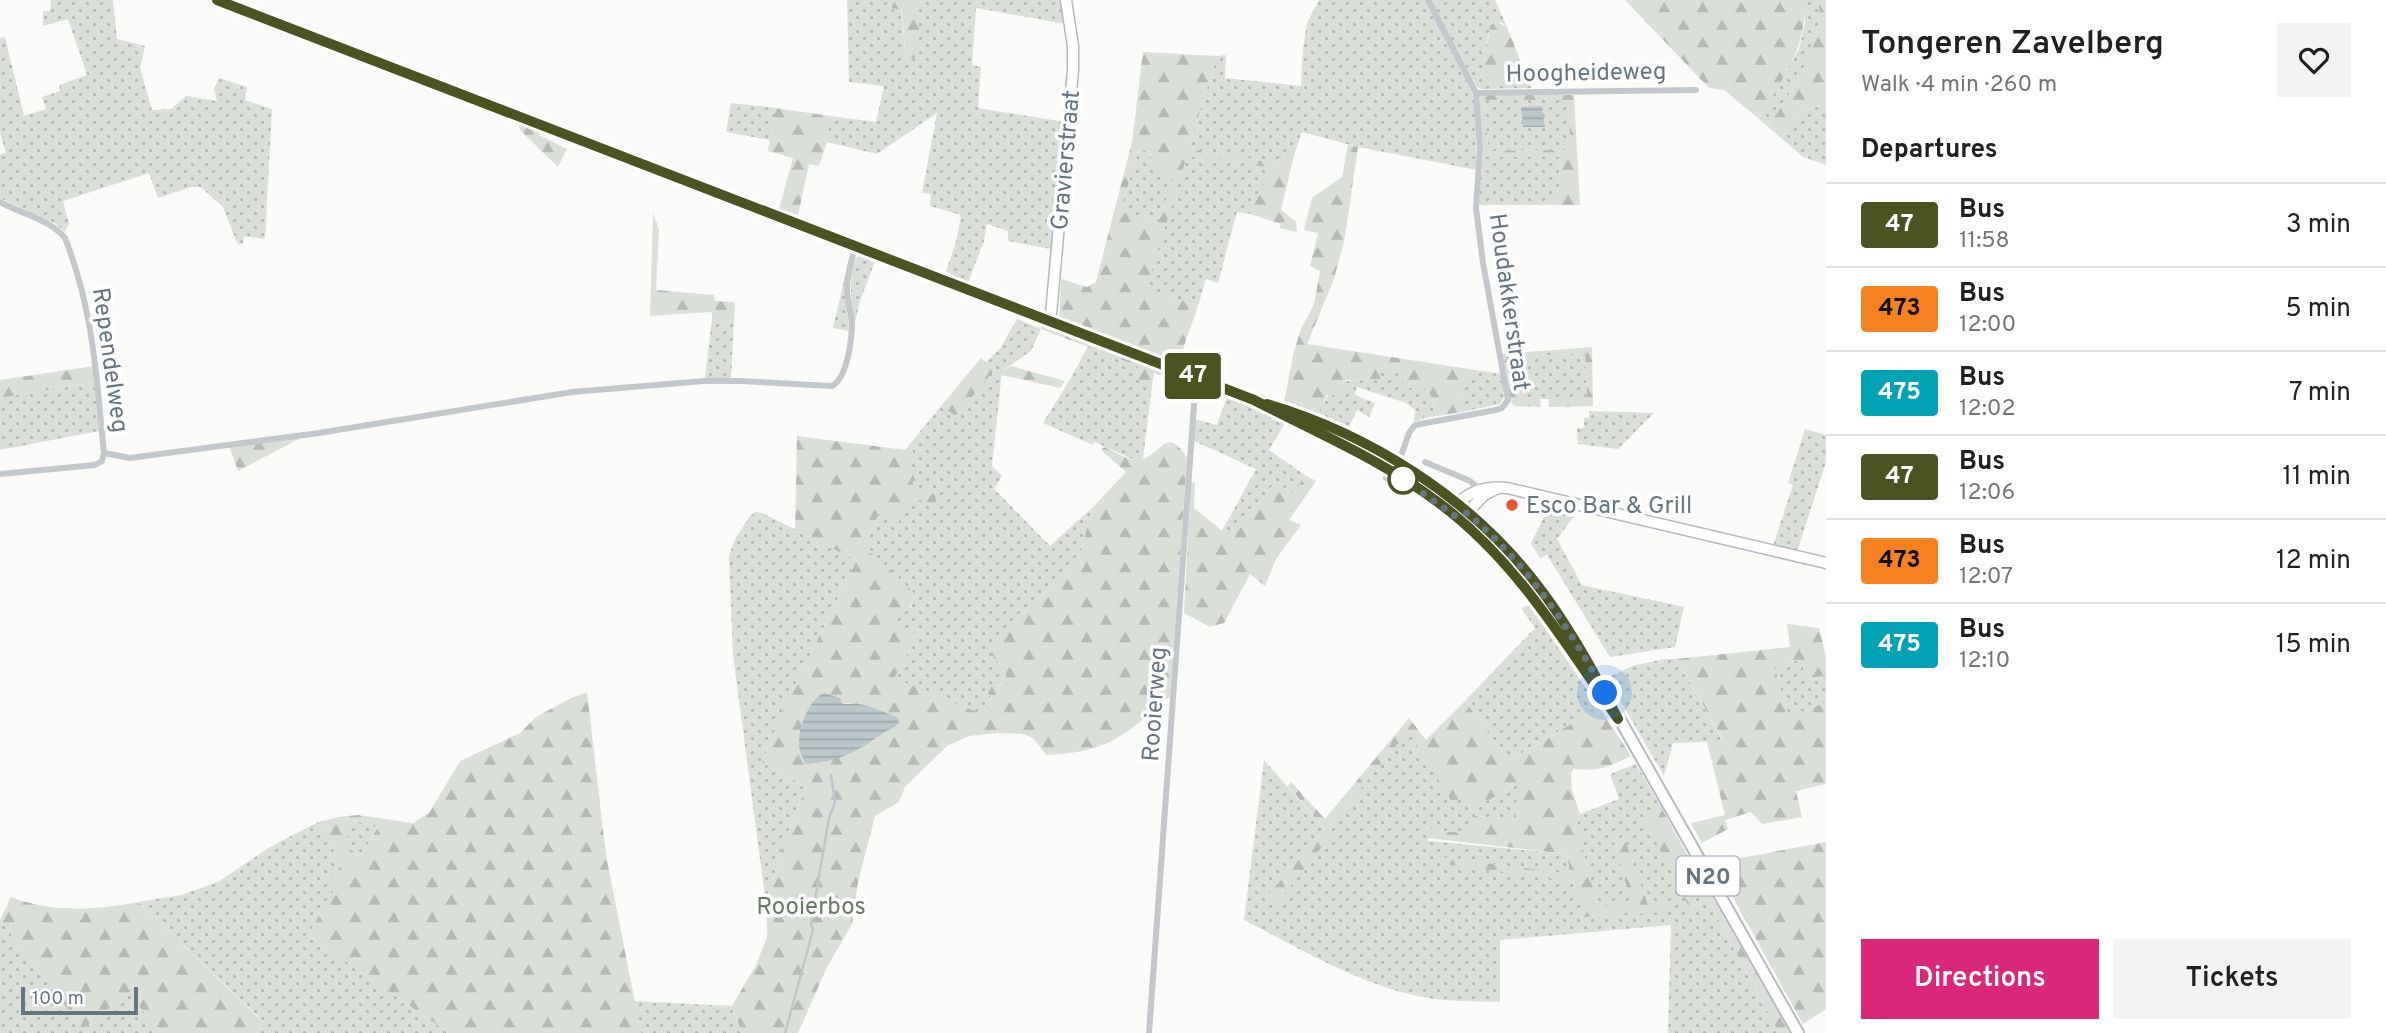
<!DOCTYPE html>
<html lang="en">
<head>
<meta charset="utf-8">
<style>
	:root { --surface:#fff; --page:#f2f2f2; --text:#202124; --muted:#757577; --line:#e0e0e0; --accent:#db2777 }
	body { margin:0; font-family:Overpass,sans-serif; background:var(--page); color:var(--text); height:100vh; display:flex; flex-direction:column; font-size:26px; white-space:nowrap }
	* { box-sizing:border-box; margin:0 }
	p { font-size:23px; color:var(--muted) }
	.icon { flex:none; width:38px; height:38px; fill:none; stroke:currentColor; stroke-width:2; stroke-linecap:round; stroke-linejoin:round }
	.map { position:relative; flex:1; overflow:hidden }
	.details { display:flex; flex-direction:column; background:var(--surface); width:560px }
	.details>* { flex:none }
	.badge { padding:0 14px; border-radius:5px; font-size:24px; line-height:46px }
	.scale { position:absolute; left:21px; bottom:18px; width:117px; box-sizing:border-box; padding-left:7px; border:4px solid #657683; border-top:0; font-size:19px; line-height:24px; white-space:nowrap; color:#657683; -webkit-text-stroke:5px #fff; paint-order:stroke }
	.you { position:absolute; width:35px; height:35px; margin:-18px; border:5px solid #fff; border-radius:50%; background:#1a73e8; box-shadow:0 0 0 10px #1a73e833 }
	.map>.badge { position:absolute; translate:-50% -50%; box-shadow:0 0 0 4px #fff }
	h2 { padding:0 35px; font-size:26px; line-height:63px }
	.round { display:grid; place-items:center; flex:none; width:74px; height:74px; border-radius:0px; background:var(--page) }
	.overview { display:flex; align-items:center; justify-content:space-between; height:119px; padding:0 35px }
	h1 { font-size:33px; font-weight:600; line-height:52px }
	.cta { display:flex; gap:14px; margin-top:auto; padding:14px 35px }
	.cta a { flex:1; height:80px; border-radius:0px; background:var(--accent); color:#fff; font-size:28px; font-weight:600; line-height:80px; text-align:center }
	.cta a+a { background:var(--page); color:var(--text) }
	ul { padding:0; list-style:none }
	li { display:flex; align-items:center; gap:21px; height:84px; padding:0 35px; border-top:2px solid var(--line) }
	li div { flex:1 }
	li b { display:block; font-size:26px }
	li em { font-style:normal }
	li .badge { min-width:77px; font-weight:700; text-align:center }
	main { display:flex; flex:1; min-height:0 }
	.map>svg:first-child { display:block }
	.green { fill:url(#green-dots) }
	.forest { fill:url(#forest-firs); fill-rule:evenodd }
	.water { fill:url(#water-rules) }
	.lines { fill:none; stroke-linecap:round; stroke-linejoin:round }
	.stream { stroke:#bbc7cb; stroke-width:2.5 }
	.secondary-casing { stroke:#b3babf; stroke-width:13 }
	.primary-casing { stroke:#b5babe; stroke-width:14 }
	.street { stroke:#c3c8cc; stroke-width:6 }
	.secondary { stroke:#fff; stroke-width:10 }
	.primary { stroke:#fff; stroke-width:10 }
	.line-casing { stroke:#fff; stroke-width:16 }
	.line { stroke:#4a5321; stroke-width:10 }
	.walk { stroke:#657683; stroke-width:7; stroke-dasharray:0 12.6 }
	.stop-dot { fill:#fff; stroke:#4a5321; stroke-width:3.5 }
	.poi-dot { fill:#e4572e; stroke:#fff; stroke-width:2.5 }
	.labels { text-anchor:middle; stroke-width:7; stroke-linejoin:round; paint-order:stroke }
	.shield { fill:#fff; stroke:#939fa8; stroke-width:2 }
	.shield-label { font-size:23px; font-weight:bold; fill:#657683 }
	.street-label { font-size:24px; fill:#657683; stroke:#fff }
	.poi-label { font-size:24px; fill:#657683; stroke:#fff; text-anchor:start }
	.park-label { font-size:24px; fill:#687a64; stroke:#fff }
</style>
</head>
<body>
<main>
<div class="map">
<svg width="1826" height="1033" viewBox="0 0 1826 1033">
	<defs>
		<pattern id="green-dots" width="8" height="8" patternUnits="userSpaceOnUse" patternTransform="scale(1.75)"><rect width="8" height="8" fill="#dadfd7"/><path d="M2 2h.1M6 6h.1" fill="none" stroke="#b4b9b4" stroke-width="1.8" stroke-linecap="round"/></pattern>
		<pattern id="forest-firs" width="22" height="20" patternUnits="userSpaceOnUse" patternTransform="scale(1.75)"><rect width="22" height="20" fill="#dadfd7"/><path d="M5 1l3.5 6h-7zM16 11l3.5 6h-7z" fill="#b4b9b4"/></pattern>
		<pattern id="water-rules" width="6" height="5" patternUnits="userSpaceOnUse" patternTransform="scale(1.75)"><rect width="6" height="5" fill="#bbc7cb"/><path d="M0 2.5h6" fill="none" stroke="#9ca6aa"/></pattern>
	</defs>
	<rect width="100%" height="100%" fill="#fafaf8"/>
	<g class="green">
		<path d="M51,0H113L117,39L145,46L140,68L152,110L171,109L186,96L217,101L214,89L219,78L247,87L245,100L272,109L265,239L244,236L243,243L238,245L223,207L201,187H191L158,198L149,173L63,201L69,224L65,232L56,224L0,198V155L6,153L0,133V38L5,37L24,116L46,109L42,97L60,91L59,85L87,75L68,19L43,26V11H50Z"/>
		<path d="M847,0H892V7L901,9L906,59L919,57V0H1062L1066,24L976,8L972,65L981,67L978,108L1065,122L1051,249L1008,241V231L987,224L984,241L968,283L946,271L956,242L961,215L930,206L931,194L922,193L937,113L877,154L827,142L831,116L876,122L884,86L849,82Z"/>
		<path d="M1319,0H1425L1472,92L1475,105L1477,170L1358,147L1302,132L1294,155H1285L1283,165L1221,154V158L1271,168L1250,214L1237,212L1218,283L1206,279L1198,306L1145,289L1187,156L1208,158L1210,154L1189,147L1217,56L1226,55L1225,78L1301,86L1303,49L1307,23Z"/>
		<path d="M1430,0H1495L1507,27L1501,22L1488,33L1487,46L1483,51L1489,83L1521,79L1526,75L1531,88L1481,89L1477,87Z"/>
		<path d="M1805,0H1819C1823,46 1792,90 1768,127L1759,119L1799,49L1805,23Z"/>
		<path d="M1569,99L1572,150L1488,151L1485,100Z"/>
		<path d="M731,103L775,108L770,140L726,132Z"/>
		<path d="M1826,104V165L1803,157L1781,138L1802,110Z"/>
		<path d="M1139,149L1152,153L1150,163L1174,179L1158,223L1120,211Z"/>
		<path d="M1483,157H1560L1559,186L1555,205H1478Z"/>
		<path d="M861,255L875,261L860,301L854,327C851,303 849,284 854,260Z"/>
		<path d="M845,276L849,331L833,328Z"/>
		<path d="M712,319L734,322L731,378H705Z"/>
		<path d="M1017,319L1041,329L1031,351L1002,371L992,466L1002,476L994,489L1050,546L1093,507L1076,568L1023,612L992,652L1006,675V680L988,693L993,702V707L984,715L893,679L895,622L901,612L911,607L916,595L863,549L879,514L914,498L933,504L936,495L911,487L904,468L913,451L905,450L941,406L956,415L994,369L986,362L1001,347Z"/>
		<path d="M1088,346L1138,366L1135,378L1152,386L1143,459L1136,461L1095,442L1093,445L1043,423L1072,376Z"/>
		<path d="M1585,353L1587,399H1530L1521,398L1516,389L1514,376L1518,365L1530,356Z"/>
		<path d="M1380,367L1401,370L1418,389H1426L1433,398L1435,412L1424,414L1425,418L1414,422L1415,410L1406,403L1357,387L1355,395L1375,403L1369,417L1357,410L1349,427L1318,413C1337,378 1342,380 1379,379Z"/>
		<path d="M1469,369L1501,374L1504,397L1500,404L1461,412L1465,379H1467Z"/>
		<path d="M95,382L99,431L0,450V398Z"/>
		<path d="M1227,397L1285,423L1269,450L1305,475L1293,494L1275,482L1232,539L1222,531L1256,469L1194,441L1195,419L1217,425Z"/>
		<path d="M1589,411L1654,413L1618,449L1578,444L1577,428H1584V418H1589Z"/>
		<path d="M1805,429L1826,435V462L1797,552L1773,546L1793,485L1788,483Z"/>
		<path d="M1549,506L1578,511L1557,539L1582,585L1684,607L1675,647L1610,657L1547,555L1540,558L1531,544Z"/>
		<path d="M756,512L762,513L857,560L789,697L762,762L806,787L782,848L766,904L733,655L729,556L735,539L750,516Z"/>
		<path d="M1529,605L1599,707L1509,761L1465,701L1535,628L1521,608Z"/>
		<path d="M1664,659H1677L1723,741L1673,743L1664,776L1607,678L1632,666Z"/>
		<path d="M1801,660L1807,680L1826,675V702L1789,717L1774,665Z"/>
		<path d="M1408,730L1465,797L1470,806L1505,791L1520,781L1513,823L1474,815L1471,834L1429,829L1428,841L1567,854L1570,875L1440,857L1574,882L1584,917L1648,906L1624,837L1614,841L1632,904L1598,908L1577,827L1580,814L1619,799L1610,774L1636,764L1662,809L1646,820L1698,906L1682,869L1692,863L1708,889L1703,891L1779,1033H1668L1671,925L1500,940V1002C1471,1001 1441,1002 1413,995C1353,981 1299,948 1244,920L1264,760L1325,829L1268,895L1332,834L1330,826Z"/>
		<path d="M353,821L378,826L360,858L344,843Z"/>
		<path d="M318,822L342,864L328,884L334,891L308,935L449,1033H258L264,1022L138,902L181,895L218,882L270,847Z"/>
		<path d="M0,920L83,1029L128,993L161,1033H0Z"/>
		<path d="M633,1001L732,1006L742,1033H641Z"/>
	</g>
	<g class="forest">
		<path d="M892,0H919V57L906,60L902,10L892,8Z"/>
		<path d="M1625,0H1805C1807,48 1782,79 1759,119L1724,90L1709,88Z"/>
		<path d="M1819,0H1826V104L1802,110L1781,138L1768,127C1792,90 1823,46 1819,0Z"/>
		<path d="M1496,22L1507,27L1526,75L1514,81L1489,83L1486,82L1480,58L1487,46L1490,26Z"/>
		<path d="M1143,52L1217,56L1189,147L1210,154L1209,159L1187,156L1146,289L1198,306L1178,363L1059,319L1061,279L1087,287L1096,282L1132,142ZM1139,149L1152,153L1150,163L1153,171L1166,179H1173L1158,223L1120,211Z"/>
		<path d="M1479,95H1574L1580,205H1555L1559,186L1560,157H1483ZM1568,100L1571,150L1488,151L1485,100Z"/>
		<path d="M775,108L831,116L827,142L819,166L809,164L798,215L779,209L793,158L768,151Z"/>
		<path d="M522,123L541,130L539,135L567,149L558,167L520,130L519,125Z"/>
		<path d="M1348,145L1358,147L1345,237L1334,279L1307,344L1469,369L1467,379L1465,380L1461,412L1425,418L1424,414L1435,411L1433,398L1426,389C1408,389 1402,390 1401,370L1381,367L1380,379L1345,380L1341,396L1327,395L1318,413L1284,402L1294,351L1301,329L1314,304L1320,271L1310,266L1318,233L1304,230L1312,198L1342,177Z"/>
		<path d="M1221,153L1283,165L1285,154L1294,155L1281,210L1296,222L1297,232L1279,228L1281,224L1250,214L1270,168L1220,158Z"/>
		<path d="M653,213L659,229L656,290L714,295L715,301L735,302L734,322L712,319V312L650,316Z"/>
		<path d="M1041,323L1187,380L1186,383L1154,373L1152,386L1135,378L1138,366L1041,329Z"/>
		<path d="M1592,347L1593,406L1549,407V399H1587L1585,353L1530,356C1514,365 1510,383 1521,398L1540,399L1541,407L1515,406L1512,404L1501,354Z"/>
		<path d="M981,358L995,369L956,416L941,406Z"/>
		<path d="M94,366L95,382L0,398V380Z"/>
		<path d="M1011,366L1065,381L1060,388L1001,375L1002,371Z"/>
		<path d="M797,436L913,451L904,468L915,471L912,487L936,495L934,505L914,498L896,526L879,514L863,549L877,557L916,595C913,608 902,611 895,622L918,635L894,678L984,715L993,707V702L988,693L992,686H999L1006,680V675L991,653L1023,612L1076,568L1093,507L1126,472L1101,450L1104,447C1113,451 1130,462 1140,460C1162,455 1166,424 1187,458L1170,697C1159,702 1151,712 1141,721C1110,747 1086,753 1046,755L1034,739L1024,734L997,733L969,736L947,746L905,787L899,802L875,816L858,882L852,924L827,967L798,1033H742L732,1006L756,965L767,937L766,904L782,848L806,787L762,762L789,697L857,560L795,531ZM824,693L839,698L842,703L858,704L895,727L882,734L871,743Z"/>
		<path d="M299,437V439L238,471L229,446Z"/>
		<path d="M1305,475L1316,481L1289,520L1301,525L1276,559L1265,586L1250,574L1224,623L1210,627L1184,613L1191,482L1195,483L1194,508L1232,539L1275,482L1293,494Z"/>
		<path d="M1787,624L1819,628L1826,657V675L1807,680L1801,660L1774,665L1789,717L1826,702V784L1796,791L1802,817L1762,824L1751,812L1725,820L1728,829L1702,843L1691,823L1725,815L1707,742L1723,740L1677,659L1790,647Z"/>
		<path d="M587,692L606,855L641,1033H449L308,935L333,891L327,885L342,864L318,822L338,817L358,815L413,823L429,813L460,761L520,733L536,717L571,698ZM354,821L378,827L360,858L344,843Z"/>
		<path d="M1465,701L1509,761L1599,707L1631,756C1608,767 1600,772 1574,769L1571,773L1572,790L1580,814L1577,827L1598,907L1631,903L1614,841L1624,837L1648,905L1670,904V912L1583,917L1574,882L1439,863V857L1570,874L1567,854L1428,838V829L1471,834L1473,815L1513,822L1519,782L1489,800L1470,807L1465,797L1452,802L1408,731L1330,826L1332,834L1278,902L1268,895L1325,829L1288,786L1291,782L1325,819L1409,718L1426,740Z"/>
		<path d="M1662,809L1692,863L1682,870L1698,906L1690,909L1645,820Z"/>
		<path d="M1826,842V1009L1803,1024L1714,863Z"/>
		<path d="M1708,889L1790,1033H1779L1703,891Z"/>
		<path d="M11,897C51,913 97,910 138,902L264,1023L258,1033H161L128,993L83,1029L0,920Z"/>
	</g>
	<g class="water">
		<path d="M1542,106L1545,127H1523L1521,107Z"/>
		<path d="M824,693L840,698L842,703C848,705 853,703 859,704C873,706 886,713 898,718L899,723C894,729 887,730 881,735C855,753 837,762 805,764C803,757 798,749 799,742C799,727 809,699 824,693Z"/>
	</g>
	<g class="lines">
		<path class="stream" d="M785,1033L813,930L811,924L829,818L835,802L831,775"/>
		<g class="secondary-casing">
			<g id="secondary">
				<path d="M1048,321L1051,314L1073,70V46L1066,0"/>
				<path d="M1498,488L1484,495L1467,513L1455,516L1457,504C1471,490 1488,486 1507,488L1826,563"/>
			</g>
		</g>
		<g class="primary-casing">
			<g id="primary">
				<path d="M217,0L1254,400C1361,432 1464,492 1534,582C1547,597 1557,614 1569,630L1798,1033"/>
				<path d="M1304,424C1377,456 1447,502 1502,560C1532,592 1559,630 1583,667"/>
			</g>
		</g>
		<g class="street">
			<path d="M1476,93L1696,90"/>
			<path d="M0,202C20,213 51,220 65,238C94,312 96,376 104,453L102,461L95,465L0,474"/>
			<path d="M104,453L130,458L319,433L572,392L704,381H741L832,386C847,378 851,343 852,327C852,314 847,302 847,289C847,274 852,260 855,246"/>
			<path d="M1425,462L1470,481L1481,490"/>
			<path d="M1386,478L1401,456L1409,433L1415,425L1496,410L1502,408L1508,400L1483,263L1476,208L1480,148L1476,93L1428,0"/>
			<path d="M1149,1033L1196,377"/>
		</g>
		<use href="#secondary" class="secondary"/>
		<use href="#primary" class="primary"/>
	</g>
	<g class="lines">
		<g class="line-casing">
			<path id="line" d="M217,0L1254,400C1317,433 1382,460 1439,503C1516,560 1564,642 1618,719C1594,671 1568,624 1535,582C1469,497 1369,434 1267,404"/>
		</g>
		<use href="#line" class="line"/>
		<path class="walk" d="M1403,479L1455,516L1467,513C1526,563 1568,625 1605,693"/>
	</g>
	<circle class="stop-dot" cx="1403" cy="479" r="14"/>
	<circle class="poi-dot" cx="1512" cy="505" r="7"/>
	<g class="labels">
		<rect class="shield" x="1676.5" y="856.5" width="63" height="39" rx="5"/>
		<g class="shield-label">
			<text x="1708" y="884">N20</text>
		</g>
		<g class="street-label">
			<text transform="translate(1586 72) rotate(-1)" y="8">Hoogheideweg</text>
			<text transform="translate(1065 160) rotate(-85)" y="8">Gravierstraat</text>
			<text transform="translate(1510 302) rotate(82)" y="8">Houdakkerstraat</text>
			<text transform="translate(111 360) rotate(82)" y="8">Rependelweg</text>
			<text transform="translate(1154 704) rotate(-86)" y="8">Rooierweg</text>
		</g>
		<g class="poi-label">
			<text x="1526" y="513">Esco Bar &amp; Grill</text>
		</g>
		<g class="park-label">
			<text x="811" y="914">Rooierbos</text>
		</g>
	</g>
</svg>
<div class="scale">100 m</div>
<div class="you" style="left:1605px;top:693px"></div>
<b class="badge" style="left:1193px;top:376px;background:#4a5321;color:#fff">47</b>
</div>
<section class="details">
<div class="overview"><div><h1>Tongeren Zavelberg</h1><p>Walk · 4 min · 260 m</p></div><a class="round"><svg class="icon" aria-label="heart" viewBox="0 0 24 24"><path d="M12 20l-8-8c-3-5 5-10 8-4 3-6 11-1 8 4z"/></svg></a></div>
<h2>Departures</h2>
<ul>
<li><span class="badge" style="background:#4a5321;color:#fff">47</span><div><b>Bus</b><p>11:58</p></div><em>3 min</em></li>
<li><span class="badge" style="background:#f58220;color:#111">473</span><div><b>Bus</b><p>12:00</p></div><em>5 min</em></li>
<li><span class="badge" style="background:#00a3b4;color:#fff">475</span><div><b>Bus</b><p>12:02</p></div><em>7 min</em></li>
<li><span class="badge" style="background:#4a5321;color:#fff">47</span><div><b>Bus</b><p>12:06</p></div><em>11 min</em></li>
<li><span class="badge" style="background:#f58220;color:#111">473</span><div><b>Bus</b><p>12:07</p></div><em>12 min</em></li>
<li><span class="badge" style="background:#00a3b4;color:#fff">475</span><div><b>Bus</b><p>12:10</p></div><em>15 min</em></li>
</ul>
<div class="cta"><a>Directions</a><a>Tickets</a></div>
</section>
</main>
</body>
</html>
